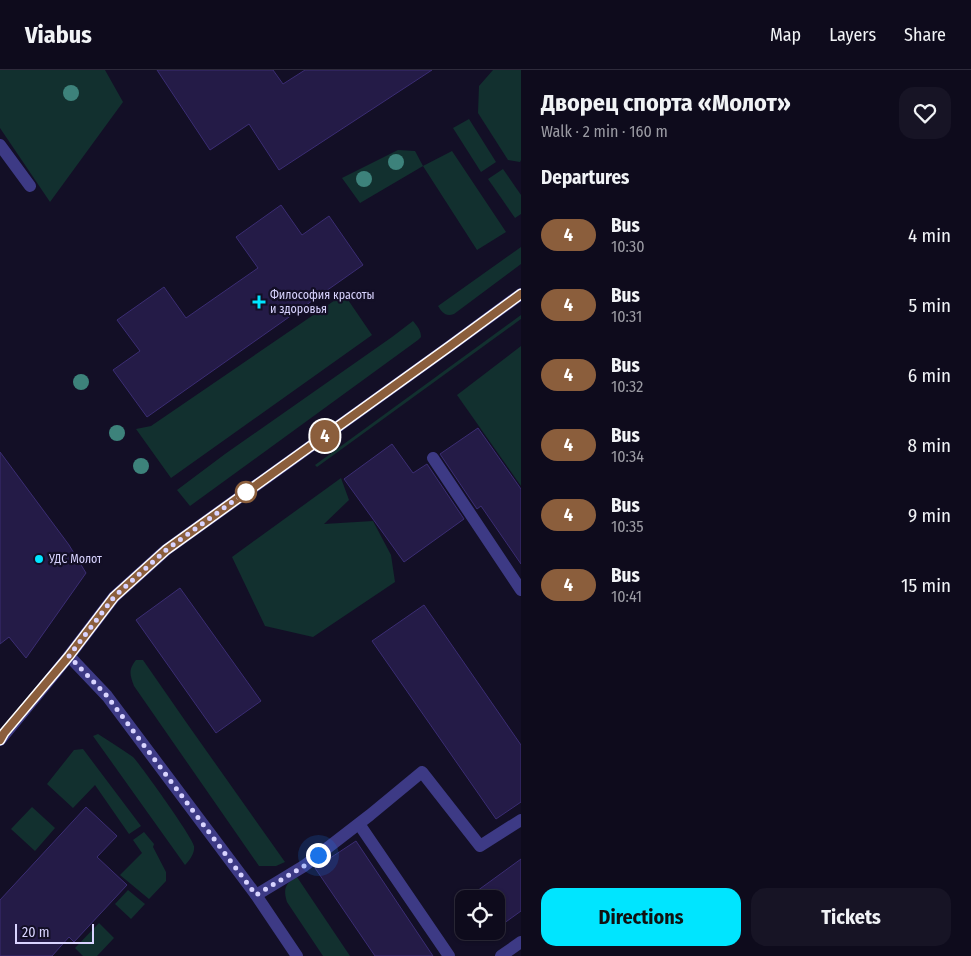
<!DOCTYPE html>
<html lang="en">
<head>
<meta charset="utf-8">
<style>
	:root { --surface:#0e0b1c; --page:#171425; --text:#f1f3f6; --muted:#9b9ba3; --line:#2e2b3b; --accent:#00e5ff }
	body { margin:0; font-family:"Fira Sans Condensed",sans-serif; background:var(--page); color:var(--text); height:100vh; display:flex; flex-direction:column; font-size:19px; white-space:nowrap }
	* { box-sizing:border-box; margin:0 }
	p { font-size:16px; color:var(--muted) }
	.icon { flex:none; width:28px; height:28px; fill:none; stroke:currentColor; stroke-width:2; stroke-linecap:round; stroke-linejoin:round }
	.map { position:relative; flex:1; overflow:hidden }
	.sheet { display:flex; flex-direction:column; background:var(--surface); width:450px }
	.sheet>* { flex:none }
	.badge { padding:0 10px; border-radius:16px; font-size:18px; line-height:32px }
	.controls { position:absolute; left:455px; top:820px; display:grid; gap:10px }
	.controls a { display:grid; place-items:center; width:50px; height:50px; border-radius:10px; background:var(--surface); box-shadow:0 1px 4px #0004,0 0 0 1px var(--line); font-size:25px }
	.scale { position:absolute; left:15px; bottom:12px; width:79px; box-sizing:border-box; padding-left:5px; border:2px solid #d9d4ff; border-top:0; font-size:14px; line-height:18px; white-space:nowrap; color:#d9d4ff; -webkit-text-stroke:4px #130f26; paint-order:stroke }
	.you { position:absolute; width:25px; height:25px; margin:-12px; border:4px solid #fff; border-radius:50%; background:#1a73e8; box-shadow:0 0 0 8px #1a73e833 }
	.map>.badge { position:absolute; translate:-50% -50%; box-shadow:0 0 0 2px #fff }
	h2 { padding:0 20px; font-size:19px; line-height:45px }
	.round { display:grid; place-items:center; flex:none; width:52px; height:52px; border-radius:15px; background:var(--page) }
	.head { display:flex; align-items:center; justify-content:space-between; height:85px; padding:0 20px }
	h1 { font-size:24px; font-weight:700; line-height:38px }
	.cta { display:flex; gap:10px; margin-top:auto; padding:10px 20px }
	.cta a { flex:1; height:58px; border-radius:15px; background:var(--accent); color:#111; font-size:20px; font-weight:700; line-height:58px; text-align:center }
	.cta a+a { background:var(--page); color:var(--text) }
	ul { padding:0; list-style:none }
	li { display:flex; align-items:center; gap:15px; height:70px; padding:0 20px }
	li div { flex:1 }
	li b { display:block; font-size:19px }
	li em { font-style:normal }
	li .badge { min-width:55px; font-weight:700; text-align:center }
	header { display:flex; align-items:center; gap:30px; box-sizing:border-box; height:70px; padding:0 25px; background:var(--surface); border-bottom:1px solid var(--line) }
	header strong { font-size:24px }
	nav { display:flex; gap:28px; margin-inline-start:auto; font-size:18px }
	main { display:flex; flex:1; min-height:0 }
	.map>svg:first-child { display:block }
	.green { fill:#12302f }
	.building { fill:#241b47; stroke:#3b2d73 }
	.lines { fill:none; stroke-linecap:round; stroke-linejoin:round }
	.service { stroke:#3d3a85; stroke-width:12 }
	.minor { stroke:#3d3a85; stroke-width:12 }
	.tertiary { stroke:#3d3a85; stroke-width:12 }
	.tree { fill:#3d827b }
	.line-casing { stroke:#fff; stroke-width:11 }
	.line { stroke:#8b5e3c; stroke-width:8 }
	.walk { stroke:#d9d4ff; stroke-width:5; stroke-dasharray:0 9 }
	.poi-dot { fill:#00e5ff; stroke:#130f26; stroke-width:2 }
	.stop-dot { fill:#fff; stroke:#8b5e3c; stroke-width:2.5 }
	.labels { text-anchor:middle; stroke-width:4.5; stroke-linejoin:round; paint-order:stroke }
	.poi-label { font-size:12px; fill:#d9d4ff; stroke:#130f26; text-anchor:start }
</style>
</head>
<body>
<header>
<strong>Viabus</strong>
<nav><a>Map</a><a>Layers</a><a>Share</a></nav>
</header>
<main>
<div class="map">
<svg width="521" height="886" viewBox="0 0 521 886">
	<rect width="100%" height="100%" fill="#130f26"/>
	<g class="green">
		<path d="M0,0H105L123,32L50,132L0,58Z"/>
		<path d="M493,0H521V90L520,92L508,90L478,43L479,16Z"/>
		<path d="M469,49L496,92L481,102L453,58Z"/>
		<path d="M398,80L415,81L423,96L452,81L506,162L477,180L423,96L360,133L342,108Z"/>
		<path d="M503,99L521,125V144L515,148L488,109Z"/>
		<path d="M521,177V194L454,244C445,247 442,242 438,236Z"/>
		<path d="M344,224L372,265L171,408L136,359L151,356Z"/>
		<path d="M521,245V249L317,397L315,395Z"/>
		<path d="M413,251C417,256 421,260 421,267L418,270L190,436L177,420L225,384L392,267Z"/>
		<path d="M521,276V416L457,325Z"/>
		<path d="M341,408L349,430L324,454L373,451L391,485L395,512L313,567L265,556L232,487Z"/>
		<path d="M136,590H143L186,652L285,792L276,796H259L134,616C130,605 128,600 136,590Z"/>
		<path d="M98,664C110,672 122,679 133,687C140,694 193,768 194,776C195,783 190,790 185,795L93,666Z"/>
		<path d="M83,679L141,756L129,764L95,715L73,738L47,714L74,680Z"/>
		<path d="M32,737L55,758L35,781L11,759Z"/>
		<path d="M144,762L154,774L153,777L166,802V811L149,829L120,805L142,783L133,770Z"/>
		<path d="M297,807L350,886H323L287,832C283,819 285,813 297,807Z"/>
		<path d="M128,820L145,834L131,849L115,834Z"/>
		<path d="M99,853L114,868L97,886H83L75,878Z"/>
	</g>
	<g class="building">
		<path d="M157,0H273L283,14L305,0H432L279,100L249,54L210,80Z"/>
		<path d="M281,135L302,165L329,146L363,195L147,347L113,300L140,281L117,250L164,217L186,248L258,198L236,167Z"/>
		<path d="M478,358L521,419V494L481,436L477,439L440,384Z"/>
		<path d="M392,374L413,403L427,394L464,449L404,492L344,409Z"/>
		<path d="M0,382L69,475L86,503L26,588L9,567L0,574Z"/>
		<path d="M180,518L261,631L216,663L136,550Z"/>
		<path d="M424,535L521,675V732L496,749L372,571Z"/>
		<path d="M86,737L117,766L97,787L127,815L74,872L69,867L52,886H0V830Z"/>
		<path d="M356,771L433,886H375L315,798Z"/>
		<path d="M521,789V841L496,859V829H466Z"/>
	</g>
	<g class="lines">
		<g class="service">
			<path d="M0,75L30,116"/>
			<path d="M433,388L521,520"/>
			<path d="M359,754L449,886"/>
			<path d="M256,825L304,796L370,745L422,702L480,776L521,750"/>
			<path d="M501,886L521,872"/>
		</g>
		<path class="minor" d="M69,586L107,626L256,825L297,886"/>
		<path class="tertiary" d="M0,670L69,586L114,527L166,480L450,276L521,224"/>
	</g>
	<g class="tree">
		<circle cx="71" cy="23" r="8"/>
		<circle cx="396" cy="92" r="8"/>
		<circle cx="364" cy="109" r="8"/>
		<circle cx="81" cy="312" r="8"/>
		<circle cx="117" cy="363" r="8"/>
		<circle cx="141" cy="396" r="8"/>
	</g>
	<g class="lines">
		<g class="line-casing">
			<path id="line" d="M0,670L4,663L69,586L114,527L166,480L450,276L521,224"/>
		</g>
		<use href="#line" class="line"/>
		<path class="walk" d="M246,422L166,480L114,527L69,586L107,626L256,825L304,796L318,785"/>
	</g>
	<g class="poi-dot">
		<path d="M256.5 224.5h5v5h5v5h-5v5h-5v-5h-5v-5h5z"/>
		<circle cx="39" cy="489" r="5"/>
	</g>
	<circle class="stop-dot" cx="246" cy="422" r="10"/>
	<g class="labels">
		<g class="poi-label">
			<text x="270" y="229">Философия красоты<tspan x="270" dy="14">и здоровья</tspan></text>
			<text x="49" y="493">УДС Молот</text>
		</g>
	</g>
</svg>
<div class="controls">
<a><svg class="icon" aria-label="locate" viewBox="0 0 24 24"><circle cx="12" cy="12" r="6"/><path d="M12 2v4M12 18v4M2 12h4M18 12h4"/></svg></a>
</div>
<div class="scale">20 m</div>
<div class="you" style="left:318px;top:785px"></div>
<b class="badge" style="left:325px;top:366px;background:#8b5e3c;color:#fff">4</b>
</div>
<section class="sheet">
<div class="head"><div><h1>Дворец спорта «Молот»</h1><p>Walk · 2 min · 160 m</p></div><a class="round"><svg class="icon" aria-label="heart" viewBox="0 0 24 24"><path d="M12 20l-8-8c-3-5 5-10 8-4 3-6 11-1 8 4z"/></svg></a></div>
<h2>Departures</h2>
<ul>
<li><span class="badge" style="background:#8b5e3c;color:#fff">4</span><div><b>Bus</b><p>10:30</p></div><em>4 min</em></li>
<li><span class="badge" style="background:#8b5e3c;color:#fff">4</span><div><b>Bus</b><p>10:31</p></div><em>5 min</em></li>
<li><span class="badge" style="background:#8b5e3c;color:#fff">4</span><div><b>Bus</b><p>10:32</p></div><em>6 min</em></li>
<li><span class="badge" style="background:#8b5e3c;color:#fff">4</span><div><b>Bus</b><p>10:34</p></div><em>8 min</em></li>
<li><span class="badge" style="background:#8b5e3c;color:#fff">4</span><div><b>Bus</b><p>10:35</p></div><em>9 min</em></li>
<li><span class="badge" style="background:#8b5e3c;color:#fff">4</span><div><b>Bus</b><p>10:41</p></div><em>15 min</em></li>
</ul>
<div class="cta"><a>Directions</a><a>Tickets</a></div>
</section>
</main>
</body>
</html>
